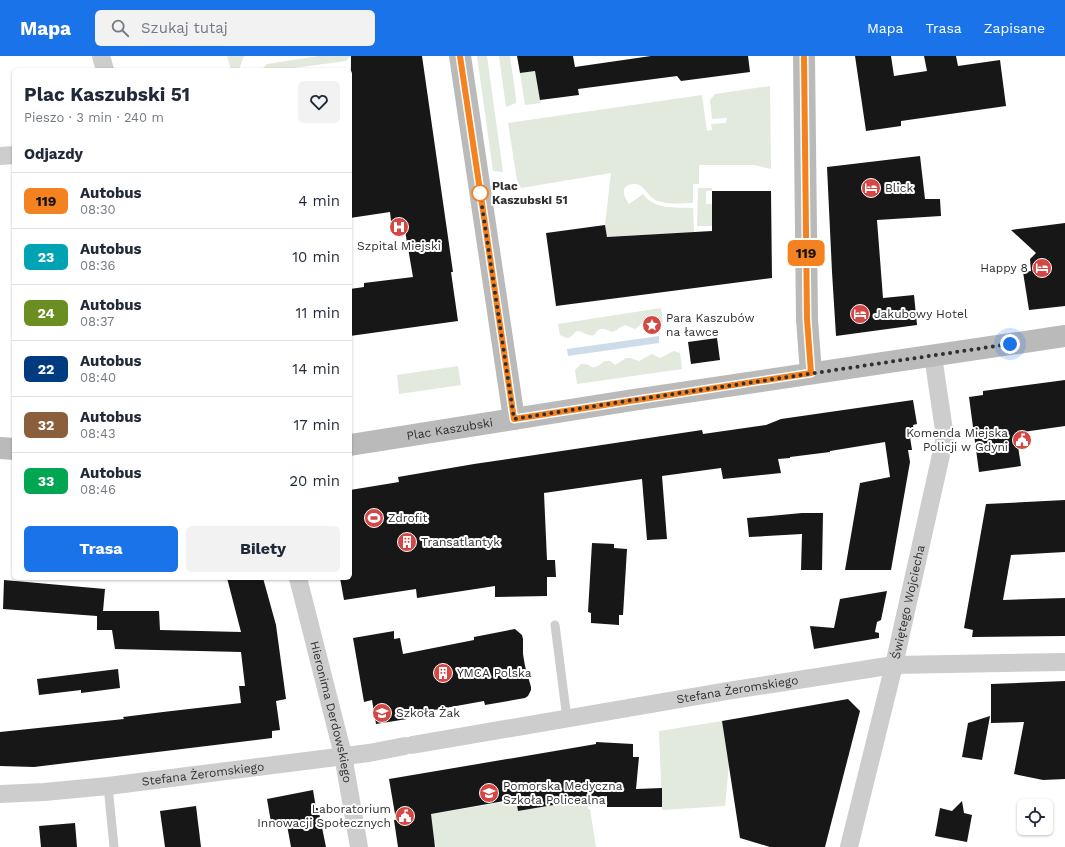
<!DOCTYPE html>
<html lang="pl">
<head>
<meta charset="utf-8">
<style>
	:root { --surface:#fff; --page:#f2f2f3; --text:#1f2937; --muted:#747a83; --line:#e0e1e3; --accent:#1a73e8 }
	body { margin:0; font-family:"Work Sans",sans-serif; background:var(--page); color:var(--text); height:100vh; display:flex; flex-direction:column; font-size:15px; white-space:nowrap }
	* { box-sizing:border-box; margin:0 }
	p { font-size:13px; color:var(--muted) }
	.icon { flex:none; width:22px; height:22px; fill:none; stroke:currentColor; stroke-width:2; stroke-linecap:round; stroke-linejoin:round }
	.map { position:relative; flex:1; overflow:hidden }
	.panel { position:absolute; left:12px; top:12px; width:340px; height:512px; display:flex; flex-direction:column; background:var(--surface); border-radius:6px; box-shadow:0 1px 3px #0004 }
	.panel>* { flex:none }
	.badge { padding:0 8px; border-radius:6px; font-size:14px; line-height:26px }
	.tools { position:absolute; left:1017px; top:743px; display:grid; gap:8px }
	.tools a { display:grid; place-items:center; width:36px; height:36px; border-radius:6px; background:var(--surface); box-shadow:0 1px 3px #0004; font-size:20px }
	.you { position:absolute; width:20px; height:20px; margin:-10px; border:3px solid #fff; border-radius:50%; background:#1a73e8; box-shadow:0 0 0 6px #1a73e833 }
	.map>.badge { position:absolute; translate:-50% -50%; box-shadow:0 0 0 2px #fff }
	h2 { padding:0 12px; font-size:15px; line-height:36px }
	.round { display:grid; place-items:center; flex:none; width:42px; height:42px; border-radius:6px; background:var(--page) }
	.overview { display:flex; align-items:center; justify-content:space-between; height:68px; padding:0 12px }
	h1 { font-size:19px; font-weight:700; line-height:30px }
	.primary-button { display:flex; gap:8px; margin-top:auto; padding:8px 12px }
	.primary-button a { flex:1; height:46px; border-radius:6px; background:var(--accent); color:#fff; font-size:16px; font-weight:700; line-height:46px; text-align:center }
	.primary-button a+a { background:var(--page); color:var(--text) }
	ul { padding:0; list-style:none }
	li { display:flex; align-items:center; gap:12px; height:56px; padding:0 12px; border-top:1px solid var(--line) }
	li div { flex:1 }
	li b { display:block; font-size:15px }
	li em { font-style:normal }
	li .badge { min-width:44px; font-weight:700; text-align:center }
	header { display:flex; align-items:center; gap:24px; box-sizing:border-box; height:56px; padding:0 20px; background:var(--accent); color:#fff }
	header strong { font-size:19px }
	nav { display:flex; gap:22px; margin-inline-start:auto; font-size:14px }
	.search { width:280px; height:36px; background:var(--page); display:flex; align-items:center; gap:10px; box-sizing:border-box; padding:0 14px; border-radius:6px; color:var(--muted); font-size:15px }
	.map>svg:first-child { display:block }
	.green { fill:#e2e9dd }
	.water { fill:#cedcea }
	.building { fill:#171717 }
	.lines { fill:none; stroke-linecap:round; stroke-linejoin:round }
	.lane { stroke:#cdcdcd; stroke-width:9 }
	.street { stroke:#cdcdcd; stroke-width:18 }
	.secondary { stroke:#bababa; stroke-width:22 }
	.line-casing { stroke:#fff; stroke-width:9 }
	.line { stroke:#f58220; stroke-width:6 }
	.walk { stroke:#303030; stroke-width:4; stroke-dasharray:0 7.2 }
	.stop-dot { fill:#fff; stroke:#f58220; stroke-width:2 }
	.labels { text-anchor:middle; stroke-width:4; stroke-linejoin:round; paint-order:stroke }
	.stop-label { font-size:12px; font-weight:bold; fill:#303030; stroke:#fff; text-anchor:start }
	.poi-label { font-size:12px; fill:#303030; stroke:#fff; text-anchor:start }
	.street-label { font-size:12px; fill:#303030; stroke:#fff }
</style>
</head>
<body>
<header>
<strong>Mapa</strong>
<div class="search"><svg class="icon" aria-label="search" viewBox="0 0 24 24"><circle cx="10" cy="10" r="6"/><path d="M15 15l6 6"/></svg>Szukaj tutaj</div>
<nav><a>Mapa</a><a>Trasa</a><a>Zapisane</a></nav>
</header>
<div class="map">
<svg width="1065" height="791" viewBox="0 0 1065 791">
	<rect width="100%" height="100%" fill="#fff"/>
	<g class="green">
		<path d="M227,0H245L243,2L239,14H231Z"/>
		<path d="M319,0H351L346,5L279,14H261L267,8Z"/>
		<path d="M477,0H487L503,116L493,115Z"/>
		<path d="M499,0H510L516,43V47L506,51Z"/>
		<path d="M535,15L541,47L525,49L520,17Z"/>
		<path d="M770,30L771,113L754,109H699V128H693V147C682,147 669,149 658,145C645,141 643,120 625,131C622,138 626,143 629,148L643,138C655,154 674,151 693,152L694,176L607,181L605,169L611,117L521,132L517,124L508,67L702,39L707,75L712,74L711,68L726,67L727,62L712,63L710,44L715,38Z"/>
		<path d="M698,132H712V135H706V148H712V170H697Z"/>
		<path d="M661,252L663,266C654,274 652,264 644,267C640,268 639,271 635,273L625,269L619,272L617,274L612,276C594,266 599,282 589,279C584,278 582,275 577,275C569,281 571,285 560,279L558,268Z"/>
		<path d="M674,295L680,297L682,313L577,328L575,314L581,308C595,307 588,318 605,305H610L615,309L626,302H630L639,305L652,298L660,302Z"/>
		<path d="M458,310L461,329L399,338L397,319Z"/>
		<path d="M722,665L729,708L725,750L662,754L659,675Z"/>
		<path d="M516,744L518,755L586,744L588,753H590L596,791H436L435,786L431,787L426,759Z"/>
	</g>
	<path class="water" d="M659,280V287L568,300L567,293Z"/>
	<g class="building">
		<path d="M351,0H422L453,216H451L458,265L350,280V233L364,231V227L413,221L403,163L391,165L390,156L350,162Z"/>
		<path d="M517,0H573L575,11L651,0H748L750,16L681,25L677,20L578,33L579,39L540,44L535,15L520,17Z"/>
		<path d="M855,0H891L894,20L927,15L924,0H956L958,10L1000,4L1006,50L901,65V70L866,75Z"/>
		<path d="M920,100L925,143H940L941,160L877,164L883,242L914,239L917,269L836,280L832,216L827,111Z"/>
		<path d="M712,135H771L772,222L556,250L546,177L605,169L607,181L712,175Z"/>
		<path d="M1065,167V250L1029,254L1023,216L1031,215L1030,203L1036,197L1011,174Z"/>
		<path d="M717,282L720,304L691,308L688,286Z"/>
		<path d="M1065,324V370L1016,377L1021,410L979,416L969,341L983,339V335Z"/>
		<path d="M913,344L917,368L913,369L915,381H910L912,394H908L910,406L891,514H845L860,427L890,421L885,386L830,395V396L790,401V402L778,403L781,417L723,423L721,412L662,420L667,483L647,484L642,423L544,437L547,504H555L556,521H547V540L495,541V530L417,542L416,533L344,544L340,522H350V434L399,426L398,421L474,408L702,374L703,378L766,369L781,363Z"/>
		<path d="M1065,444V496L1011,499L1003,544L1065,542V580L972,581L973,574L964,572L986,448Z"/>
		<path d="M802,457H823L822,514H801L802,478L749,481L747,462Z"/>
		<path d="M592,487L614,488V492L627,493L623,559H619V569L591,567V557L588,556Z"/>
		<path d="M227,522H263L276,569L286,643L276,645L280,674L272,675V682L34,711L0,710V676L124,663L123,661L163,656L241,647L239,630H245L241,596L115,593L112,574H97V560L3,553L4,524L105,533L103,555H159L160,574L241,576Z"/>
		<path d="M887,535L881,564L877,566L875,576L879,577V582L814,593L810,570L834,572L840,543Z"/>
		<path d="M515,573L522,579L523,583V598L525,610L531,631V634L528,640L525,642L485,649L484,645L406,659L407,663L376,668L372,644L364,646L353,582L394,575V583L400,582L403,598L474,584V581Z"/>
		<path d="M118,613L120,632L81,637V634L39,639L37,623Z"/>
		<path d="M1065,625V723L1043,724L1014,718L1024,666L991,667V628Z"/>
		<path d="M848,643L860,655L825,791H770L740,782L722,665Z"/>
		<path d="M990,660L982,704L962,701L968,667Z"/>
		<path d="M596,686L633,688V701H639L636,733L662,732V751H607V740L518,755L516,743L431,758L435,791H398L394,764H396L389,723L596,688Z"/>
		<path d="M313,734L316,752H318L326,791H291L287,769L272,772L267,743Z"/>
		<path d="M962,745L964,757L972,759L967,786L935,780L940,752L952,755Z"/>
		<path d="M196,750L201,791H165L160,755Z"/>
		<path d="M75,767L77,791H41L39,770Z"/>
	</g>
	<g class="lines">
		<g class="lane">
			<path d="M555,569L567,663"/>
			<path d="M108,730L114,791"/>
		</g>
		<g class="street">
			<path d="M101,0L105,14"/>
			<path d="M0,100L14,99"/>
			<path id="s1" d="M298,522L343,699L359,791"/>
			<path id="s2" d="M412,689L727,635L894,609L1065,606"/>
			<path id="s3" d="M0,738L44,736L108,730L369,697L405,690"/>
			<path id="s4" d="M849,791L894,609L945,381L933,300"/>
		</g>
		<g class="secondary">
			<path d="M460,0L514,363"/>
			<path d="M804,0L807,263L811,317"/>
			<path id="s5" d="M350,389L633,344L1065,280"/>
			<path d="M0,392L14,393"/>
		</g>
	</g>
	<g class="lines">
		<g class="line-casing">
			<path id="line" d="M460,0L514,363L811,317L807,263L804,0"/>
		</g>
		<use href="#line" class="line"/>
		<path class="walk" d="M480,137L514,363L633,344L1010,288"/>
	</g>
	<defs>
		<g id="hotel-disc" transform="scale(1)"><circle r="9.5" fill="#d54744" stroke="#fff"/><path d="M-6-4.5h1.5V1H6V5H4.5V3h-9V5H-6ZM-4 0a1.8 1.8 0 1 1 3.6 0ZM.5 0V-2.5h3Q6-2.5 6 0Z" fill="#fff"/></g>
		<g id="hospital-disc" transform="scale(1)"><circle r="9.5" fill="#d54744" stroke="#fff"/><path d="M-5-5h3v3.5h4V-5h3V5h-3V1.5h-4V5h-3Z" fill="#fff"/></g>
		<g id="sight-disc" transform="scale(1)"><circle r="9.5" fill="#d54744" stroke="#fff"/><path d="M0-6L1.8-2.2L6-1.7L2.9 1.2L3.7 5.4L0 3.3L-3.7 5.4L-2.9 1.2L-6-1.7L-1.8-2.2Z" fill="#fff"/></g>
		<g id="civic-disc" transform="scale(1)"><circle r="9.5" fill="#d54744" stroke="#fff"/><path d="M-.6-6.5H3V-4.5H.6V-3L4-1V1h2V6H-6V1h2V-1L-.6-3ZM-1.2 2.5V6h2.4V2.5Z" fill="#fff"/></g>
		<g id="stadium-disc" transform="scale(1)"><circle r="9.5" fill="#d54744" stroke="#fff"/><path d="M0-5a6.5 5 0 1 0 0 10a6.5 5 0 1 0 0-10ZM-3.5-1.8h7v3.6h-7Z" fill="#fff"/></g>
		<g id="building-disc" transform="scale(1)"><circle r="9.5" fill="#d54744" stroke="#fff"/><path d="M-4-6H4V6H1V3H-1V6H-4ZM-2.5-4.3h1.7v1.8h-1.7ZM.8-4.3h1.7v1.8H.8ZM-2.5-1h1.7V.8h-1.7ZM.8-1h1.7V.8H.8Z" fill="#fff"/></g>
		<g id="school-disc" transform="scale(1)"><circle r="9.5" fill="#d54744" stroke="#fff"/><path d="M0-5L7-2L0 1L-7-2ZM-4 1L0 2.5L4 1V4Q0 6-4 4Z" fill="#fff"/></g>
		<g id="university-disc" transform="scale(1)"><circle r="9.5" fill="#d54744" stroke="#fff"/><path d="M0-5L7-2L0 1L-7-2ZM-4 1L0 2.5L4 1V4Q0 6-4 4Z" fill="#fff"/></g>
	</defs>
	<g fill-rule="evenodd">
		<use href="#hotel-disc" x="871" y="132"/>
		<use href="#hospital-disc" x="399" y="171"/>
		<use href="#hotel-disc" x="1042" y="212"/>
		<use href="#hotel-disc" x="860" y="258"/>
		<use href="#sight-disc" x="652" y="269"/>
		<use href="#civic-disc" x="1022" y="384"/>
		<use href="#stadium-disc" x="374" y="462"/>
		<use href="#building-disc" x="407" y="486"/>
		<use href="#building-disc" x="443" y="617"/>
		<use href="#school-disc" x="382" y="657"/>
		<use href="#university-disc" x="489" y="737"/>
		<use href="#civic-disc" x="405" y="760"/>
	</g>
	<circle class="stop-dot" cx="480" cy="137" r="8"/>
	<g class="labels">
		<g class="stop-label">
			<text x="492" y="134">Plac<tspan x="492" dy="14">Kaszubski 51</tspan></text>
		</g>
		<g class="poi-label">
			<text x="885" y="136">Blick</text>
			<text x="399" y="194" text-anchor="middle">Szpital Miejski</text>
			<text x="1028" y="216" text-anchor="end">Happy 8</text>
			<text x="874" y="262">Jakubowy Hotel</text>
			<text x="666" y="266">Para Kaszubów<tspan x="666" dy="14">na ławce</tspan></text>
			<text x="1008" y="381" text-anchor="end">Komenda Miejska<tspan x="1008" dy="14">Policji w Gdyni</tspan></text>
			<text x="388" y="466">Zdrofit</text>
			<text x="421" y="490">Transatlantyk</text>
			<text x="457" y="621">YMCA Polska</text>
			<text x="396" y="661">Szkoła Żak</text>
			<text x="503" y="734">Pomorska Medyczna<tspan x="503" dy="14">Szkoła Policealna</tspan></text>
			<text x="391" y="757" text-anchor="end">Laboratorium<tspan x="391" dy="14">Innowacji Społecznych</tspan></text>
		</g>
		<g class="street-label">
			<text dy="4" stroke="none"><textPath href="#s5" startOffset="101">Plac Kaszubski</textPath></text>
			<text dy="4" stroke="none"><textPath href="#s4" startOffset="252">Świętego Wojciecha</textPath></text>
			<text dy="4" stroke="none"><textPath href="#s2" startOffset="330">Stefana Żeromskiego</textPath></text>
			<text dy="4" stroke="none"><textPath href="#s1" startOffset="138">Hieronima Derdowskiego</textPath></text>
			<text dy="4" stroke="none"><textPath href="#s3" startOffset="204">Stefana Żeromskiego</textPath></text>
		</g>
	</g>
</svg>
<div class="tools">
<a><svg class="icon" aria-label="locate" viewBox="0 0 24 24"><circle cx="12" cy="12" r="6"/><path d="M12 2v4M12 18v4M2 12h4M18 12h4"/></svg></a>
</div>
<div class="you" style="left:1010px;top:288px"></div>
<b class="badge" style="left:806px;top:197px;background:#f58220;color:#111">119</b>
<section class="panel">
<div class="overview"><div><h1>Plac Kaszubski 51</h1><p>Pieszo · 3 min · 240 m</p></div><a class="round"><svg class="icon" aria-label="heart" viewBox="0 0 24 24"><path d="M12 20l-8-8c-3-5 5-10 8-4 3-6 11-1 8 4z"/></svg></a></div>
<h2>Odjazdy</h2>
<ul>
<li><span class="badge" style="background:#f58220;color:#111">119</span><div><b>Autobus</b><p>08:30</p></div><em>4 min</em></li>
<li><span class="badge" style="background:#00a3b4;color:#fff">23</span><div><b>Autobus</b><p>08:36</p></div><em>10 min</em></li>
<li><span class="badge" style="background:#6b8e23;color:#fff">24</span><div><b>Autobus</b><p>08:37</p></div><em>11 min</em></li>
<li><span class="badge" style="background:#003b80;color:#fff">22</span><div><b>Autobus</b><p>08:40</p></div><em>14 min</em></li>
<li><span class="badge" style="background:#8b5e3c;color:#fff">32</span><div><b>Autobus</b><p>08:43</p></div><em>17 min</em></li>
<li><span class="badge" style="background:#00a651;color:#fff">33</span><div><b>Autobus</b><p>08:46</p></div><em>20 min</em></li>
</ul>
<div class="primary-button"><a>Trasa</a><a>Bilety</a></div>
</section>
</div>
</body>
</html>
